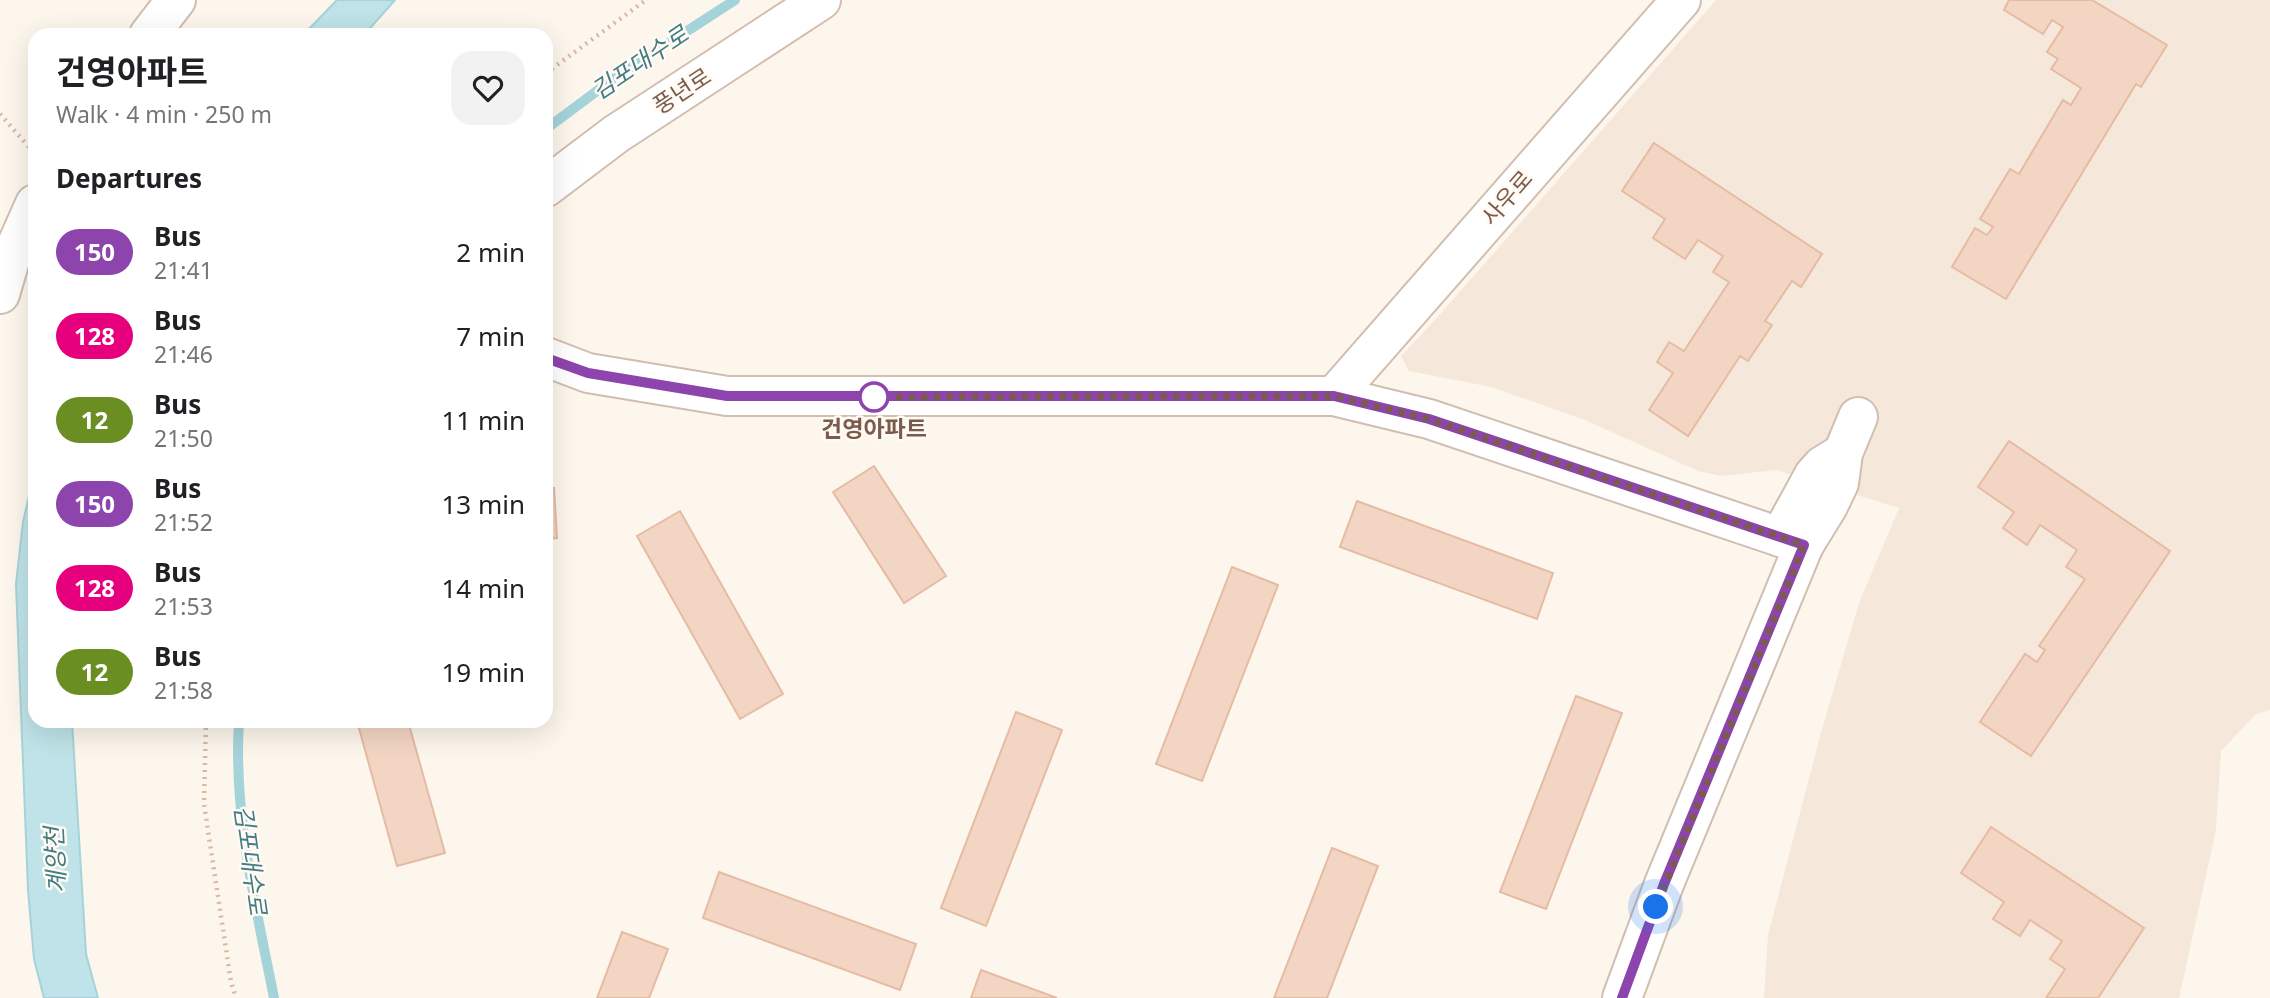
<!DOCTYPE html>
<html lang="en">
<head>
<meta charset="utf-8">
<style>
	:root { --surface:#fff; --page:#f2f2f2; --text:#202124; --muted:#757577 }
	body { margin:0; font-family:"Noto Sans","Noto Sans KR",sans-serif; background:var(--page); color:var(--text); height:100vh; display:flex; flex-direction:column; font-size:26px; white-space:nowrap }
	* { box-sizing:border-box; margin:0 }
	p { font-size:23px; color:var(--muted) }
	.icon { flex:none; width:38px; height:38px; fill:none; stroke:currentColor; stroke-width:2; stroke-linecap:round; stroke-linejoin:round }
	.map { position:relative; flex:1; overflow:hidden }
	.details { position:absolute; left:28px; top:28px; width:525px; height:700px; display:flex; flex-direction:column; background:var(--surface); border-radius:21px; box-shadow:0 7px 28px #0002 }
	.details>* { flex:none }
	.badge { padding:0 14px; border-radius:23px; font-size:24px; line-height:46px }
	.you { position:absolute; width:35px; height:35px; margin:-18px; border:5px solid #fff; border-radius:50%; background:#1a73e8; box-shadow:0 0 0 10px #1a73e833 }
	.map>.badge { position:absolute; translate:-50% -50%; box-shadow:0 0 0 4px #fff }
	h2 { padding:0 28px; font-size:26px; line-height:63px }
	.round { display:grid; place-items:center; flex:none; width:74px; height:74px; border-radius:21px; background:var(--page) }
	.head { display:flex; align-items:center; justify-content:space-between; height:119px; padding:0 28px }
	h1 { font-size:33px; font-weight:700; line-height:52px }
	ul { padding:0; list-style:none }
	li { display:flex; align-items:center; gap:21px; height:84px; padding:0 28px }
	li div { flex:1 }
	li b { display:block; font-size:26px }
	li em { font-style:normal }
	li .badge { min-width:77px; font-weight:700; text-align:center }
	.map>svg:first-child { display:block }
	.residential { fill:#f5e8da }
	.water { fill:#bfe3e8; stroke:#a5d3da; stroke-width:2 }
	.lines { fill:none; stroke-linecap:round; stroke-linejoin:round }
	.stream { stroke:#a5d3da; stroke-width:10 }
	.building { fill:#f3d5c3; stroke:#e6bba3; stroke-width:2 }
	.minor-casing { stroke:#d1beb0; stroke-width:42 }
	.path { stroke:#d9b8a5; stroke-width:4.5; stroke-dasharray:2 5; stroke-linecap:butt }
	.minor { stroke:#fff; stroke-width:38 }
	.line-casing { stroke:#fff; stroke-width:16 }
	.line { stroke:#8e44ad; stroke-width:10 }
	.walk { stroke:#7a5c4d; stroke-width:7; stroke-dasharray:0 12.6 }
	.stop-dot { fill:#fff; stroke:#8e44ad; stroke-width:3.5 }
	.labels { text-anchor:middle; stroke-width:5; stroke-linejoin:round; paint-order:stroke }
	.street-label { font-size:23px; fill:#7a5c4d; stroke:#fffaf3 }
	.stop-label { font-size:23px; font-weight:bold; fill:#7a5c4d; stroke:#fffaf3 }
	.water-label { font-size:24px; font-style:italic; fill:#437c86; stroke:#fffaf3 }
</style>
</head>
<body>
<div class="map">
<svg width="2270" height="998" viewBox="0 0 2270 998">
	<rect width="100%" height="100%" fill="#fdf6ec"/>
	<path class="residential" d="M1716,0H2270V710L2256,714L2221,751L2216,830L2179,998H1764L1768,935L1822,729L1859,603L1899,508L1776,470L1721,476L1698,471L1585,420L1491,387L1409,371L1401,356L1435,320Z"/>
	<g class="water">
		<path d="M337,0H395L364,35H303Z"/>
		<path d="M35,470V721H72L86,954L98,998H44L34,959L28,890L16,584L23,522Z"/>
	</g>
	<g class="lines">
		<g class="stream">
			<path d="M546,129L613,79L735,0"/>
			<path d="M239,721C233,814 256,907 274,998"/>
		</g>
	</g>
	<g class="building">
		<path d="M2009,0H2092L2167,45L2141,87L2136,84L2006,299L1952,267L1975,228L1987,235L1993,227L1980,219L2010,169L2019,174L2063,100L2071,105L2081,88L2051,69L2058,59L2047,52L2063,27L2052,20L2043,34L2004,10Z"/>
		<path d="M1654,143L1822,254L1801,287L1792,281L1765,321L1772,325L1748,361L1740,356L1688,436L1649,410L1673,373L1657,362L1669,342L1684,351L1729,282L1713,272L1723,256L1698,240L1685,259L1653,238L1665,219L1622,191Z"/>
		<path d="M2009,441L2170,551L2031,756L1980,722L2025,654L2037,662L2045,650L2039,646L2085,579L2066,567L2077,550L2040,525L2027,545L2003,528L2014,512L1978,487Z"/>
		<path d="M874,466L946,576L904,603L833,492Z"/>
		<path d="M546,488H554L557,538L546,539Z"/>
		<path d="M1357,501L1553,573L1537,619L1340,547Z"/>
		<path d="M680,511L783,694L740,719L637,536Z"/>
		<path d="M1232,567L1278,585L1202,781L1156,764Z"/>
		<path d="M1576,696L1622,713L1546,909L1500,892Z"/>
		<path d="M1016,712L1062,730L986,926L941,908Z"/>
		<path d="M357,721H408L445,853L397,866Z"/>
		<path d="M1991,827L2144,928L2098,998H2046L2065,969L2050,959L2062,941L2030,920L2020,936L1993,919L2004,902L1961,873Z"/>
		<path d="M1332,848L1378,866L1327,998H1274Z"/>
		<path d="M719,872L916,944L900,990L703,918Z"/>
		<path d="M622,932L668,949L649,998H597Z"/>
		<path d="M981,970L1057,998H971Z"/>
	</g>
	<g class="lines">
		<g class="minor-casing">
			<g id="minor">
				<path d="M149,35L176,0"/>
				<path d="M546,187L616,134L821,0"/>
				<path d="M0,294L10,260L35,204"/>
				<path d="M546,357L588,373L727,396H1334L1429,419L1804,545L1664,884L1622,998"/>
				<path d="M1334,396L1681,0"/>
				<path d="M1780,537L1814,475L1822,466L1843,453"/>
				<path d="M1804,545L1828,506L1839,483L1843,453L1858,417"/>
			</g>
		</g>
		<g class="path">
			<path d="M546,73L646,0"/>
			<path d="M0,114L35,154"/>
			<path d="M206,721L204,804L231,982L236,998"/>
		</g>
		<use href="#minor" class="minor"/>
	</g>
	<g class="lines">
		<g class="line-casing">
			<path id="line" d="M546,358L588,373L727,396H1334L1429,419L1804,545L1664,884L1622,998"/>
		</g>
		<use href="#line" class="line"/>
		<path class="walk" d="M874,397L1334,396L1429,419L1804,545L1656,907"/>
	</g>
	<circle class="stop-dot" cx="874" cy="397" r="14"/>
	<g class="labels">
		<g class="street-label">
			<text transform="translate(682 91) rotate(-33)" y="8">풍년로</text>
			<text transform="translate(1507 198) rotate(-49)" y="8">사우로</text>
		</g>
		<g class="stop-label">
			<text x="874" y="437">건영아파트</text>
		</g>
		<g class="water-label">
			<text transform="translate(640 63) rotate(-34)" y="8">김포대수로</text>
			<text transform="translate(56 860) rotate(-93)" y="8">계양천</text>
			<text transform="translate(250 860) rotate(82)" y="8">김포대수로</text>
		</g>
	</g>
</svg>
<div class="you" style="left:1656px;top:907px"></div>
<section class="details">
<div class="head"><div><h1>건영아파트</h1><p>Walk · 4 min · 250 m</p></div><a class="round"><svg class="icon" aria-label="heart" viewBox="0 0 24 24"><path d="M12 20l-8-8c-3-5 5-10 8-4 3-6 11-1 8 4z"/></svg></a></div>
<h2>Departures</h2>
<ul>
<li><span class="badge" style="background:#8e44ad;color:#fff">150</span><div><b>Bus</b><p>21:41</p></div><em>2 min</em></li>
<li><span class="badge" style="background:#e6007e;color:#fff">128</span><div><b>Bus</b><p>21:46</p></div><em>7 min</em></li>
<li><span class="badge" style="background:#6b8e23;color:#fff">12</span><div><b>Bus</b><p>21:50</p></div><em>11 min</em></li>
<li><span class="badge" style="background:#8e44ad;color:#fff">150</span><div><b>Bus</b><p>21:52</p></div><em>13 min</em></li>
<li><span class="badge" style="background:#e6007e;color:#fff">128</span><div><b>Bus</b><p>21:53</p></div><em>14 min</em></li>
<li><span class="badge" style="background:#6b8e23;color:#fff">12</span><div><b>Bus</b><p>21:58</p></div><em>19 min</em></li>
</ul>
</section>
</div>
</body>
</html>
